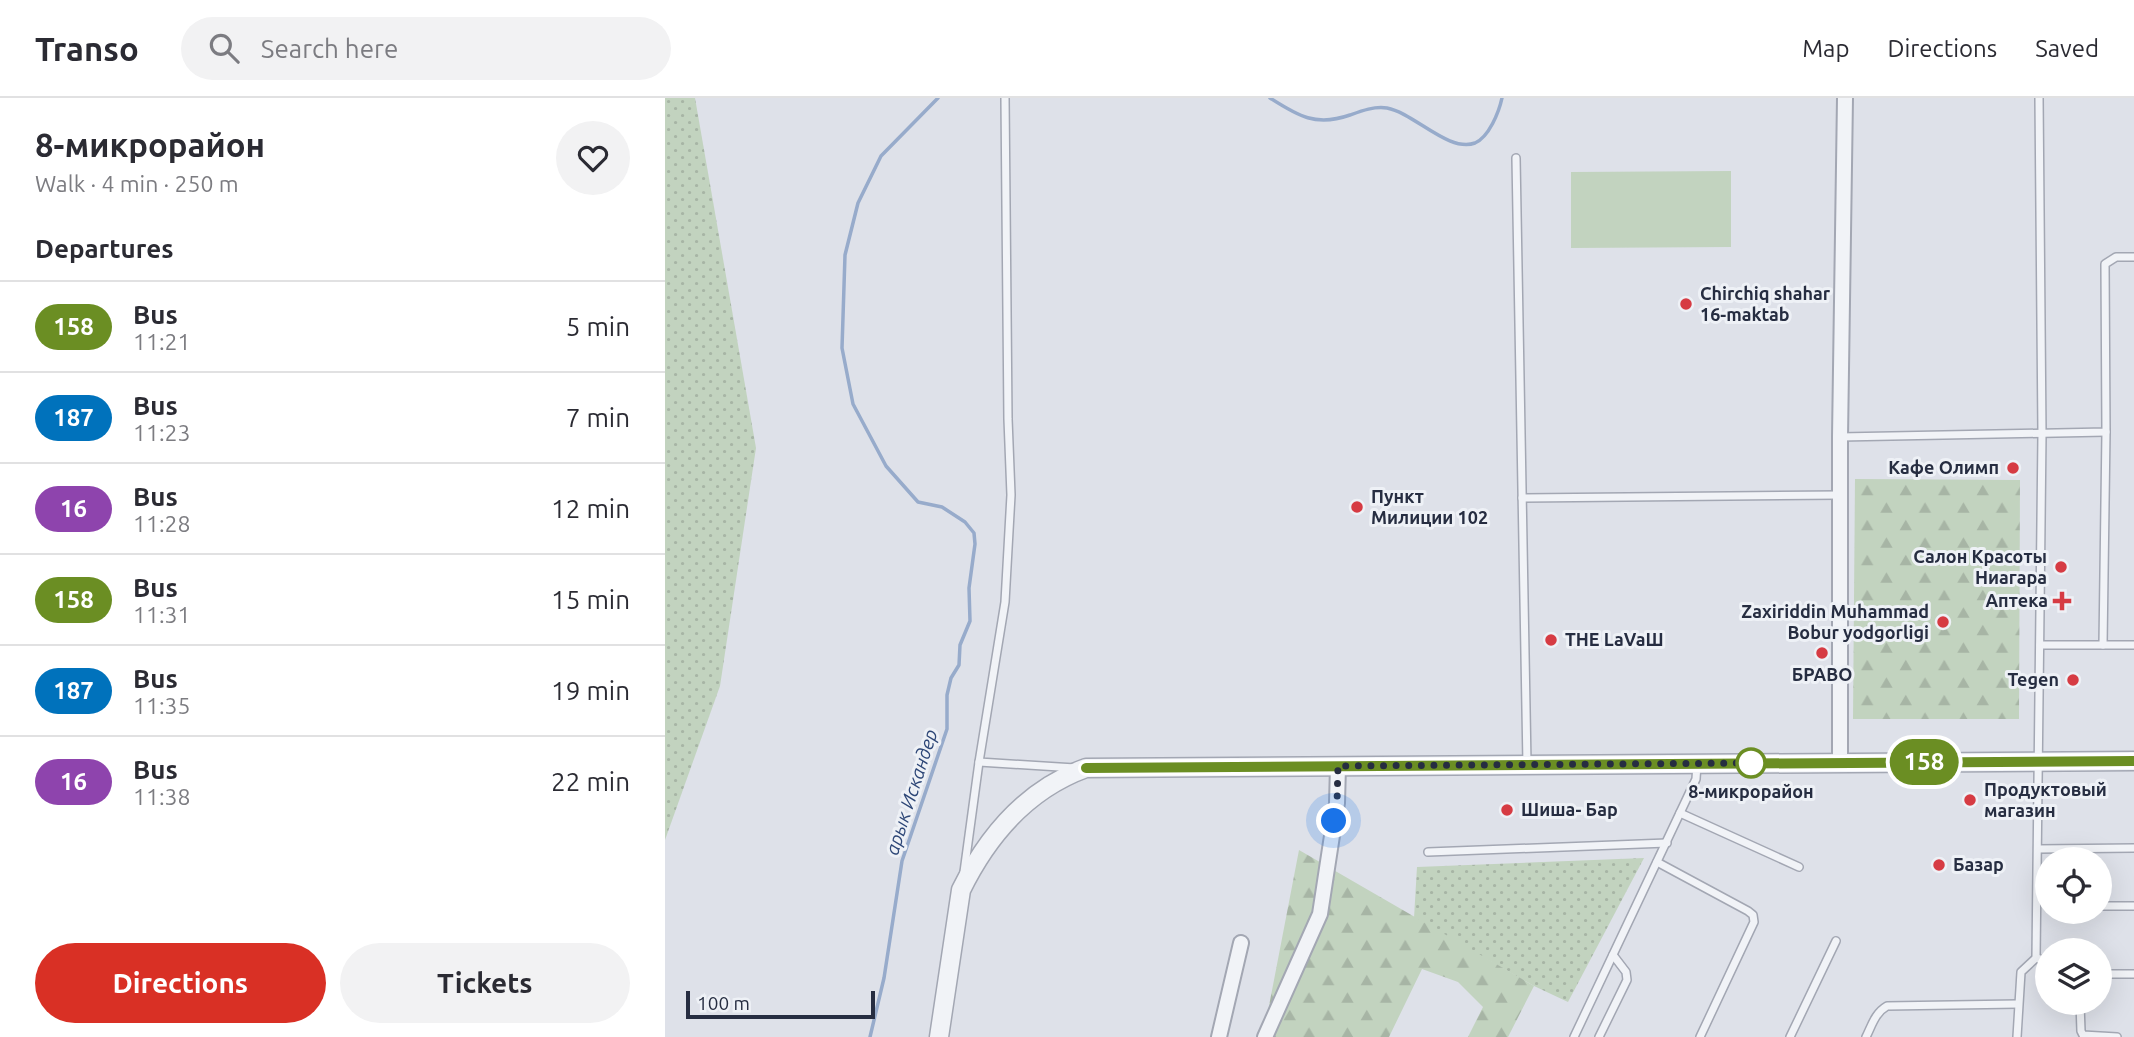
<!DOCTYPE html>
<html lang="en">
<head>
<meta charset="utf-8">
<style>
	:root { --surface:#fff; --page:#f2f2f3; --text:#2b2b33; --muted:#7c7c81; --line:#e1e1e2; --accent:#d93025 }
	body { margin:0; font-family:Ubuntu,sans-serif; background:var(--page); color:var(--text); height:100vh; display:flex; flex-direction:column; font-size:26px; white-space:nowrap }
	* { box-sizing:border-box; margin:0 }
	p { font-size:23px; color:var(--muted) }
	.icon { flex:none; width:38px; height:38px; fill:none; stroke:currentColor; stroke-width:2; stroke-linecap:round; stroke-linejoin:round }
	.map { position:relative; flex:1; overflow:hidden }
	.side { display:flex; flex-direction:column; background:var(--surface); width:665px }
	.side>* { flex:none }
	.badge { padding:0 14px; border-radius:23px; font-size:24px; line-height:46px }
	.controls { position:absolute; left:1370px; top:749px; display:grid; gap:14px }
	.controls a { display:grid; place-items:center; width:77px; height:77px; border-radius:50%; background:var(--surface); box-shadow:0 7px 28px #0002; font-size:35px }
	.scale { position:absolute; left:21px; bottom:18px; width:189px; box-sizing:border-box; padding-left:7px; border:4px solid #262d41; border-top:0; font-size:19px; line-height:24px; white-space:nowrap; color:#262d41; -webkit-text-stroke:5px #eef1f6; paint-order:stroke }
	.you { position:absolute; width:35px; height:35px; margin:-18px; border:5px solid #fff; border-radius:50%; background:#1a73e8; box-shadow:0 0 0 10px #1a73e833 }
	.map>.badge { position:absolute; translate:-50% -50%; box-shadow:0 0 0 4px #fff }
	h2 { padding:0 35px; font-size:26px; line-height:63px }
	.round { display:grid; place-items:center; flex:none; width:74px; height:74px; border-radius:37px; background:var(--page) }
	.head { display:flex; align-items:center; justify-content:space-between; height:119px; padding:0 35px }
	h1 { font-size:33px; font-weight:700; line-height:52px }
	.cta { display:flex; gap:14px; margin-top:auto; padding:14px 35px }
	.cta a { flex:1; height:80px; border-radius:42px; background:var(--accent); color:#fff; font-size:28px; font-weight:700; line-height:80px; text-align:center }
	.cta a+a { background:var(--page); color:var(--text) }
	ul { padding:0; list-style:none }
	li { display:flex; align-items:center; gap:21px; height:91px; padding:0 35px; border-top:2px solid var(--line) }
	li div { flex:1 }
	li b { display:block; font-size:26px }
	li em { font-style:normal }
	li .badge { min-width:77px; font-weight:700; text-align:center }
	header { display:flex; align-items:center; gap:42px; box-sizing:border-box; height:98px; padding:0 35px; background:var(--surface); border-bottom:2px solid var(--line) }
	header strong { font-size:33px }
	nav { display:flex; gap:38px; margin-inline-start:auto; font-size:24px }
	.search { width:490px; height:63px; background:var(--page); display:flex; align-items:center; gap:18px; box-sizing:border-box; padding:0 24px; border-radius:38px; color:var(--muted); font-size:26px }
	main { display:flex; flex:1; min-height:0 }
	.map>svg:first-child { display:block }
	.grass { fill:url(#grass-dots) }
	.forest { fill:url(#forest-firs) }
	.pitch { fill:#c2d3bf }
	.lines { fill:none; stroke-linecap:round; stroke-linejoin:round }
	.stream { stroke:#97abcb; stroke-width:3.5 }
	.service-casing { stroke:#a3a7b3; stroke-width:10 }
	.minor-casing { stroke:#a3a7b3; stroke-width:18 }
	.tertiary-casing { stroke:#a3a7b3; stroke-width:21 }
	.service { stroke:#f1f3f7; stroke-width:7 }
	.minor { stroke:#f1f3f7; stroke-width:14 }
	.tertiary { stroke:#f1f3f7; stroke-width:18 }
	.line-casing { stroke:#fff; stroke-width:16 }
	.line { stroke:#6b8e23; stroke-width:10 }
	.walk { stroke:#262d41; stroke-width:7; stroke-dasharray:0 12.6 }
	.poi-dot { fill:#d63b43; stroke:#eef1f6; stroke-width:2.5 }
	.stop-dot { fill:#fff; stroke:#6b8e23; stroke-width:3.5 }
	.labels { text-anchor:middle; stroke-width:6; stroke-linejoin:round; paint-order:stroke }
	.poi-label { font-size:18px; font-weight:bold; fill:#262d41; stroke:#eef1f6; text-anchor:start }
	.stop-label { font-size:18px; font-weight:bold; fill:#262d41; stroke:#eef1f6 }
	.water-label { font-size:19px; font-style:italic; fill:#2e4777; stroke:#eef1f6 }
</style>
</head>
<body>
<header>
<strong>Transo</strong>
<div class="search"><svg class="icon" aria-label="search" viewBox="0 0 24 24"><circle cx="10" cy="10" r="6"/><path d="M15 15l6 6"/></svg>Search here</div>
<nav><a>Map</a><a>Directions</a><a>Saved</a></nav>
</header>
<main>
<section class="side">
<div class="head"><div><h1>8-микрорайон</h1><p>Walk · 4 min · 250 m</p></div><a class="round"><svg class="icon" aria-label="heart" viewBox="0 0 24 24"><path d="M12 20l-8-8c-3-5 5-10 8-4 3-6 11-1 8 4z"/></svg></a></div>
<h2>Departures</h2>
<ul>
<li><span class="badge" style="background:#6b8e23;color:#fff">158</span><div><b>Bus</b><p>11:21</p></div><em>5 min</em></li>
<li><span class="badge" style="background:#0072bc;color:#fff">187</span><div><b>Bus</b><p>11:23</p></div><em>7 min</em></li>
<li><span class="badge" style="background:#8e44ad;color:#fff">16</span><div><b>Bus</b><p>11:28</p></div><em>12 min</em></li>
<li><span class="badge" style="background:#6b8e23;color:#fff">158</span><div><b>Bus</b><p>11:31</p></div><em>15 min</em></li>
<li><span class="badge" style="background:#0072bc;color:#fff">187</span><div><b>Bus</b><p>11:35</p></div><em>19 min</em></li>
<li><span class="badge" style="background:#8e44ad;color:#fff">16</span><div><b>Bus</b><p>11:38</p></div><em>22 min</em></li>
</ul>
<div class="cta"><a>Directions</a><a>Tickets</a></div>
</section>
<div class="map">
<svg width="1469" height="939" viewBox="0 0 1469 939">
	<defs>
		<pattern id="grass-dots" width="8" height="8" patternUnits="userSpaceOnUse" patternTransform="scale(1.75)"><rect width="8" height="8" fill="#c2d3bf"/><path d="M2 2h.1M6 6h.1" fill="none" stroke="#a7b5a5" stroke-width="1.8" stroke-linecap="round"/></pattern>
		<pattern id="forest-firs" width="22" height="20" patternUnits="userSpaceOnUse" patternTransform="scale(1.75)"><rect width="22" height="20" fill="#c2d3bf"/><path d="M5 1l3.5 6h-7zM16 11l3.5 6h-7z" fill="#a7b5a5"/></pattern>
	</defs>
	<rect width="100%" height="100%" fill="#dee1e9"/>
	<g class="grass">
		<path d="M0,0H30L91,350L55,588L0,742Z"/>
		<path d="M979,760L903,904L869,888L749,820L752,769Z"/>
	</g>
	<g class="forest">
		<path d="M1190,381L1355,382L1354,621H1188Z"/>
		<path d="M634,752L869,888L843,939H803L818,909L793,884L757,871L724,939H598Z"/>
	</g>
	<path class="pitch" d="M1066,73V149L906,150V74Z"/>
	<g class="lines">
		<g class="stream">
			<path d="M605,0C633,18 651,29 685,17C696,13 709,8 722,10C749,15 784,55 810,45C824,39 834,14 837,0"/>
			<path d="M205,939L219,880L237,763L282,631V597L286,580L294,567L295,547L305,523L304,490L310,446L309,435L300,424L277,409L253,404L221,368L188,306L177,250L180,157L193,105L216,58L273,0"/>
		</g>
		<g class="service-casing">
			<g id="service">
				<path d="M340,0L343,321L346,397L340,504L314,664L410,670"/>
				<path d="M851,60L862,666"/>
				<path d="M1175,339L1441,334L1440,166L1451,159H1469"/>
				<path d="M857,400L1175,397"/>
				<path d="M1375,547H1469"/>
				<path d="M1438,547L1441,334"/>
				<path d="M1015,715L1134,769"/>
				<path d="M1373,751L1469,750"/>
				<path d="M763,754L1002,745"/>
				<path d="M992,764L1083,813L1088,817L1089,824L1035,939"/>
				<path d="M299,774L314,664"/>
				<path d="M1435,808H1469"/>
				<path d="M1371,860L1382,863"/>
				<path d="M1435,876H1469"/>
				<path d="M1415,905L1416,933L1418,937L1452,939"/>
				<path d="M909,939L1031,681L1032,666"/>
				<path d="M934,939L962,882L961,874L948,857"/>
				<path d="M1125,939L1171,843"/>
				<path d="M1201,939C1207,927 1210,915 1222,908L1353,906"/>
				<path d="M1352,939L1356,874L1371,860L1377,336L1374,0"/>
			</g>
		</g>
		<g class="minor-casing">
			<g id="minor">
				<path d="M1175,665V339L1180,0"/>
				<path d="M554,939L576,845"/>
				<path d="M600,939L655,816L672,705L673,668"/>
			</g>
		</g>
		<g class="tertiary-casing">
			<path id="tertiary" d="M274,939L296,792C323,737 363,691 421,670L1469,663"/>
		</g>
		<use href="#service" class="service"/>
		<use href="#minor" class="minor"/>
		<use href="#tertiary" class="tertiary"/>
	</g>
	<g class="lines">
		<g class="line-casing">
			<path id="line" d="M421,670L1469,663"/>
		</g>
		<use href="#line" class="line"/>
		<path class="walk" d="M669,723L672,705L673,668L1086,665"/>
	</g>
	<g class="poi-dot">
		<circle cx="1021" cy="206" r="7"/>
		<circle cx="1348" cy="370" r="7"/>
		<circle cx="692" cy="409" r="7"/>
		<circle cx="1396" cy="469" r="7"/>
		<path d="M1393.5 492.5h7v7h7v7h-7v7h-7v-7h-7v-7h7z"/>
		<circle cx="1278" cy="524" r="7"/>
		<circle cx="886" cy="542" r="7"/>
		<circle cx="1157" cy="555" r="7"/>
		<circle cx="1408" cy="582" r="7"/>
		<circle cx="1305" cy="702" r="7"/>
		<circle cx="842" cy="712" r="7"/>
		<circle cx="1274" cy="767" r="7"/>
	</g>
	<circle class="stop-dot" cx="1086" cy="665" r="14"/>
	<g class="labels">
		<g class="poi-label">
			<text x="1035" y="202">Chirchiq shahar<tspan x="1035" dy="21">16-maktab</tspan></text>
			<text x="1334" y="376" text-anchor="end">Кафе Олимп</text>
			<text x="706" y="405">Пункт<tspan x="706" dy="21">Милиции 102</tspan></text>
			<text x="1382" y="465" text-anchor="end">Салон Красоты<tspan x="1382" dy="21">Ниагара</tspan></text>
			<text x="1383" y="509" text-anchor="end">Аптека</text>
			<text x="1264" y="520" text-anchor="end">Zaxiriddin Muhammad<tspan x="1264" dy="21">Bobur yodgorligi</tspan></text>
			<text x="900" y="548">THE LaVaШ</text>
			<text x="1157" y="583" text-anchor="middle">БРАВО</text>
			<text x="1394" y="588" text-anchor="end">Tegen</text>
			<text x="1319" y="698">Продуктовый<tspan x="1319" dy="21">магазин</tspan></text>
			<text x="856" y="718">Шиша- Бар</text>
			<text x="1288" y="773">Базар</text>
		</g>
		<g class="stop-label">
			<text x="1086" y="700">8-микрорайон</text>
		</g>
		<g class="water-label">
			<text transform="translate(246 694) rotate(-72)" y="7">арык Искандер</text>
		</g>
	</g>
</svg>
<div class="controls">
<a><svg class="icon" aria-label="locate" viewBox="0 0 24 24"><circle cx="12" cy="12" r="6"/><path d="M12 2v4M12 18v4M2 12h4M18 12h4"/></svg></a>
<a><svg class="icon" aria-label="layers" viewBox="0 0 24 24"><path d="M12 4l9 5-9 5-9-5zM3 14l9 5 9-5"/></svg></a>
</div>
<div class="scale">100 m</div>
<div class="you" style="left:669px;top:723px"></div>
<b class="badge" style="left:1259px;top:664px;background:#6b8e23;color:#fff">158</b>
</div>
</main>
</body>
</html>
